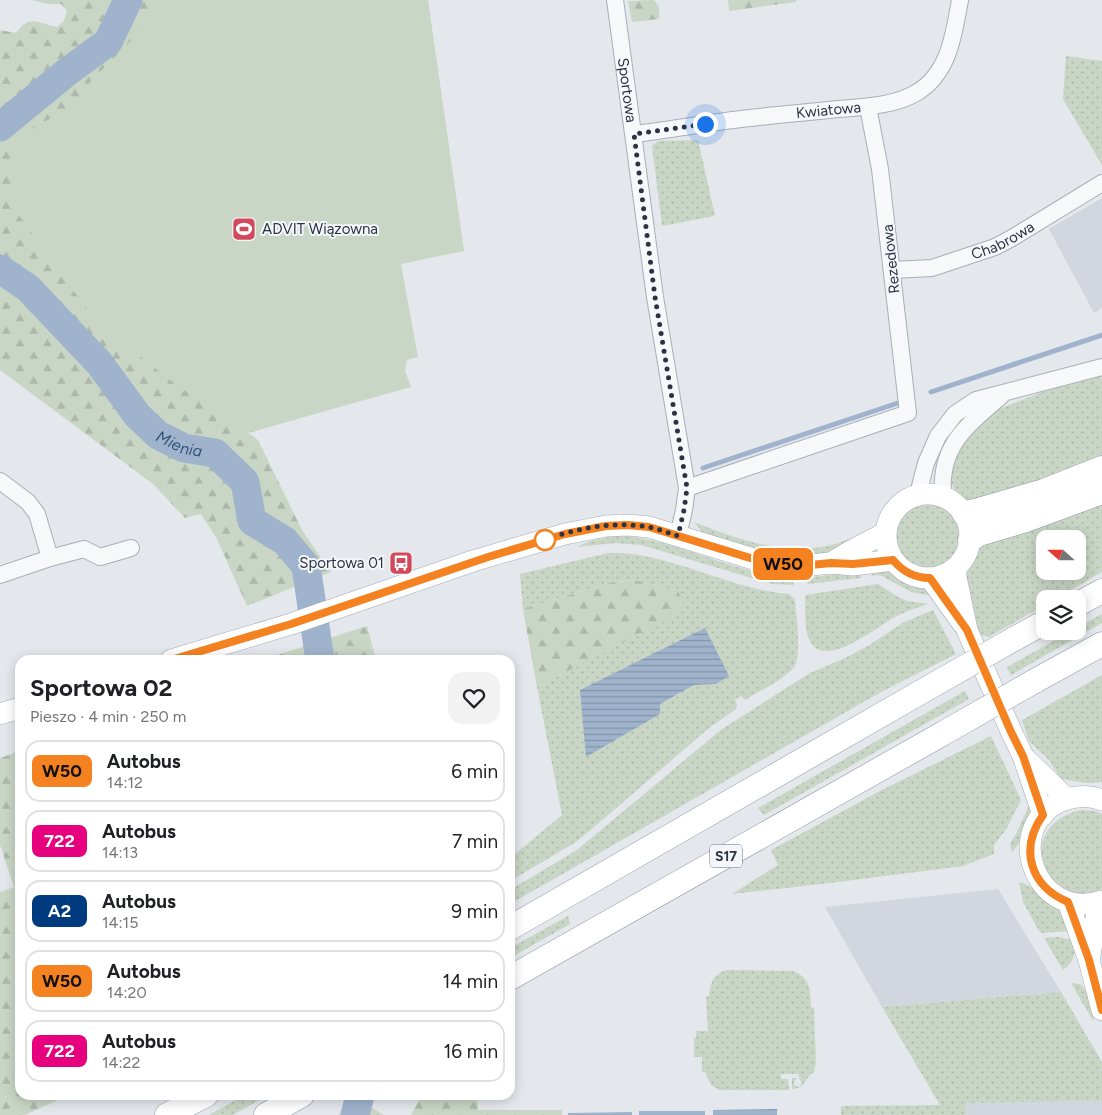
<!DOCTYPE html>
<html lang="pl">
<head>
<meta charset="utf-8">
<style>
	:root { --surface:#fff; --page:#f2f2f2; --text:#202124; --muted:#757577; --line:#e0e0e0 }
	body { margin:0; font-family:Figtree,sans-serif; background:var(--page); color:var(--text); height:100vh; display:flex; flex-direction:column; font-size:19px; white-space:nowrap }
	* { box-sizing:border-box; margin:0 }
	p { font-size:16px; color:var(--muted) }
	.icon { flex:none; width:28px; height:28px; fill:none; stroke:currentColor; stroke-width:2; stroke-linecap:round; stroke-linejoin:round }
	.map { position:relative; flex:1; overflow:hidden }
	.sheet { position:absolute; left:15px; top:655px; width:500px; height:445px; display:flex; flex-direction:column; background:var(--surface); border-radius:15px; box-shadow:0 2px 12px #0003 }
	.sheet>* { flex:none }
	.badge { padding:0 10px; border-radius:8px; font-size:18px; line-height:32px }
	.needle { width:32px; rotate:291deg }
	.controls { position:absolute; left:1036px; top:530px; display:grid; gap:10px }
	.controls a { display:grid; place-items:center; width:50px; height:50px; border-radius:10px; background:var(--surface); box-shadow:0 2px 12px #0003; font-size:25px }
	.you { position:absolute; width:25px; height:25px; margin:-12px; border:4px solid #fff; border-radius:50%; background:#1a73e8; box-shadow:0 0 0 8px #1a73e833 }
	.map>.badge { position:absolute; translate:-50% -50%; box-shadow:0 0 0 2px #fff }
	.round { display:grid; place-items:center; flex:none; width:52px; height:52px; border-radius:15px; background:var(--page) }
	.summary { display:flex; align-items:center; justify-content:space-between; height:85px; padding:0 15px }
	h1 { font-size:24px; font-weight:700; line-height:38px }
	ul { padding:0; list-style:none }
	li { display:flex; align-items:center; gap:15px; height:62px; margin:0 10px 8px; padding:0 5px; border:2px solid var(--line); border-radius:15px }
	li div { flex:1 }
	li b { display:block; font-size:19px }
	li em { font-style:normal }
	li .badge { min-width:55px; font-weight:700; text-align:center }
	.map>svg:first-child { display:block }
	.built { fill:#d2d6de }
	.grass { fill:url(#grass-dots); fill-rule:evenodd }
	.forest { fill:url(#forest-firs) }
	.garden { fill:#c9d6c5 }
	.water { fill:url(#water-rules) }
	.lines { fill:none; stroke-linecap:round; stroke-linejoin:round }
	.stream { stroke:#9fb4cc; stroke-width:5 }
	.river { stroke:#9fb4cc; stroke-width:29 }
	.minor-casing { stroke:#a9aeb7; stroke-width:18 }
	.major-casing { stroke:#a3abb8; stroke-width:22 }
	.highway-casing { stroke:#8b94a3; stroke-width:25 }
	.minor { stroke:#f7f8fa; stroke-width:16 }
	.major { stroke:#fff; stroke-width:21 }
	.highway { stroke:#fff; stroke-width:24 }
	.highway-bridge-casing { stroke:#8b94a3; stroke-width:25; stroke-linecap:butt }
	.highway-bridge { stroke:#fff; stroke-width:24 }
	.line-casing { stroke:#fff; stroke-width:11 }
	.line { stroke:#f58220; stroke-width:8 }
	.walk { stroke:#2b3445; stroke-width:5; stroke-dasharray:0 9 }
	.stop-dot { fill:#fff; stroke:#f58220; stroke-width:2.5 }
	.labels { text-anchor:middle; stroke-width:4; stroke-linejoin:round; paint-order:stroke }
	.shield { fill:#f4f6f9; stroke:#676e7b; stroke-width:1 }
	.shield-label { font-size:14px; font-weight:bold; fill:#2b3445 }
	.street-label { font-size:15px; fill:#2b3445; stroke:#f4f6f9 }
	.poi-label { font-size:15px; fill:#2b3445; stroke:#f4f6f9; text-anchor:start }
	.water-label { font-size:16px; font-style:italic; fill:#34527a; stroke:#f4f6f9 }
</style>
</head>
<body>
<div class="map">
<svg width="1102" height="1115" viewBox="0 0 1102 1115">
	<defs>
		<pattern id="grass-dots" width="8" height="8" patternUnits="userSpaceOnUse" patternTransform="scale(1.25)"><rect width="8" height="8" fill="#c9d6c5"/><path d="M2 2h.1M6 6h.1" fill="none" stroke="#adb8ab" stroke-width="1.8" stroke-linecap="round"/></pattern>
		<pattern id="forest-firs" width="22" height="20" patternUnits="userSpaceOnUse" patternTransform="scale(1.25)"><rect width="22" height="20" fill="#c9d6c5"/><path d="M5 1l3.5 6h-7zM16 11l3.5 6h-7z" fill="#adb8ab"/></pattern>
		<pattern id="water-rules" width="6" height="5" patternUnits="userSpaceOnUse" patternTransform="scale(1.25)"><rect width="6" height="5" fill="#9fb4cc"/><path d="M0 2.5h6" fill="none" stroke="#8293a7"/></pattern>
	</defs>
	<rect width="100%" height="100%" fill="#e4e7ec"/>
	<g class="built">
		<path d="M1102,198V308L1094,313L1049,229Z"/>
		<path d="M998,889L1061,992L882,1007L825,907Z"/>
		<path d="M1102,1101V1115H966V1103Z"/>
	</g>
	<g class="grass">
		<path d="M1066,56L1102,61V165L1063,99Z"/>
		<path d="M698,140L715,216L662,226L652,146L658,141Z"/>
		<path d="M1102,376V459L988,500L964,499L955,491L950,479V464L970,432L999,409L1045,391Z"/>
		<path d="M1102,502V572L1056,599H1045V605L989,637L977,634L964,580L973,558L981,547L996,538ZM1045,539H1078V571H1045Z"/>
		<circle cx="927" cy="536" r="32"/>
		<path d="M694,522C740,541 800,561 848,539H851L853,544L825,554L802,556L755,551L702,532Z"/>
		<path d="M624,536C670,540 712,562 757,572C768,575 791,572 794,585L772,584L755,579L641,545L615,543L577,547C593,539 606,537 624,536Z"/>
		<path d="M608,553C616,553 624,553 632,554C686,561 735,590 790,594L795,600C796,614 802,655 794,667C785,679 758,692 745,700L741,696L735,700L737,705L736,709L709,728L593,828L576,842L510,881V858L562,815L537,687L686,608L634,580L608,583L523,609L520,574ZM705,628L716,684L694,685L660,704Z"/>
		<path d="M871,568L889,570L901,579L925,588L936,598L928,595L911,592L882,576L876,575L872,577Z"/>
		<path d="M837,574H861V578L807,584L813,577Z"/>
		<path d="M878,584L898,597L907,601L928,604C916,608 904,612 893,618C876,628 824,670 810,641C803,628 806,609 805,595Z"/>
		<path d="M933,610L956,654L881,692L510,904V890L577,850L722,729L810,673L845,658L868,646L904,622Z"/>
		<path d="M1102,614V623L1011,675L1007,667L1071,631H1078V627Z"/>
		<path d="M1102,675V782L1087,783L1061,779L1049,760L1029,741L1022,720Z"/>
		<path d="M965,691L969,699L764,815L758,808Z"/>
		<path d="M991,736L1021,800L1007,828L994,845V854L963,866L830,883L732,894L778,865L771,850L880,791Z"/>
		<path d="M1031,801C1032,820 1025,838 1012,852L1010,844L1016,834Z"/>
		<path d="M1081,810L1095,811L1102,814V889C1044,913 1011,826 1081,810Z"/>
		<path d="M1019,882C1032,886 1058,903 1065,915C1067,920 1069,926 1070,931L1042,933L1039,931L1023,902Z"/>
		<path d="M568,916L570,924L510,958V948Z"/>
		<path d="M1058,937L1073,940C1076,954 1075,961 1063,970L1044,938Z"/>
		<path d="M727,970L793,971C810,977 811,992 811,1007L814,1008L816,1064L814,1072C805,1077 805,1089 792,1089V1078H797L794,1082V1085L799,1087L802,1083L799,1078V1074H781V1079H788L789,1090H719L711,1085L705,1072H702V1057H694V1038H696V1031H708L706,997L709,996C711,982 712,975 727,970Z"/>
		<path d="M1071,983L1080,984C1089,991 1095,1010 1093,1021Z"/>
		<path d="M1061,992L1102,1062V1101L966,1103V1115H841V1106L940,1105L882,1007Z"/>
		<path d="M245,1095H268L233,1115H209Z"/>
	</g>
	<g class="forest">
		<path d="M32,0H180L338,407L248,433L258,440L302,530L331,572L247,606L217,539L201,514L185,518L153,484L0,370V30L16,33C30,14 37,23 57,27L64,21L67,10L61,4H48Z"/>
		<path d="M654,0L659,7V19L632,22L628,1Z"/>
		<path d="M728,0H796V2L729,11Z"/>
		<path d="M634,580L678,591L686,609L537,687L523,609L608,583Z"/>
		<path d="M367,626L376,660H262Z"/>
		<path d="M20,751V1095H69L25,1115H0V892L14,887L0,845V758Z"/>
		<path d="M422,1095H477L478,1110H562V1115H411Z"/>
		<path d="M355,1098L384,1115H338Z"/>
	</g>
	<path class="garden" d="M163,0H428L464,251L401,264L418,357L407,360L405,371L411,387L247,433L174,383L97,323L12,206L17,138L78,102L90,82L137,35L159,8Z"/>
	<g class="water">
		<path d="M705,628L729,676L716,684L694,685L660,704V714L586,757L580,690Z"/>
		<path d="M777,1109V1115H713V1110Z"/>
		<rect x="639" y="1111" width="66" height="4"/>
		<path d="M632,1112V1115H568V1113Z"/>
	</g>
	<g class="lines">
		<g class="stream">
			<path d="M931,392L1102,335"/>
			<path d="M703,468L898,403"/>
		</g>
		<g class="river">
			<path d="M0,127L67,72L108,42L128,0"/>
			<path id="s1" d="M0,269L28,288L100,364L137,415L158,435L184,448L215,453L245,482L252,521L285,541L306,566L320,660"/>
			<path d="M355,1115L360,1095"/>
		</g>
		<g class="minor-casing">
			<g id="minor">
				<path id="s2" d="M615,0L655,297L687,488L684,510L678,536"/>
				<path id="s3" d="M635,134C676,129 717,121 759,117C785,114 812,112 838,109C863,107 894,106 916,93C949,74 954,34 960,0"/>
				<path id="s4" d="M893,270L932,268L995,247L1012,238L1102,183"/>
				<path d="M0,481L28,502L37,514L50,558L0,575"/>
				<path d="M687,488L908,413L880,169L868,107"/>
				<path d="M918,494L926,463L938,436L955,414L976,400L1102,367"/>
				<path d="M943,496C939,445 967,426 1001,396"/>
				<path d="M50,558L84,549L100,557L131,548"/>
			</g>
		</g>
		<g class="major-casing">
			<g id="major">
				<circle cx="928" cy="536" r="42"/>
				<path d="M831,563L849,552L885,533"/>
				<path d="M956,567V577L967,630L1011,731L1023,756L1043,815"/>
				<path d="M930,578L963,624"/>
				<path d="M171,660L291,624L473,561L565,534L606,526L628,525L649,527L763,562L800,566L831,563L853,565L893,560"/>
				<path d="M0,714L20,708"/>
				<path d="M1026,759L1067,799"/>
				<path d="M1102,800C1090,795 1076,796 1064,800C1000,824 1035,923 1102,901"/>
				<path d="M1068,902L1089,960L1102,1010"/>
				<path d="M1089,960C1093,941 1094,921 1100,902"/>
			</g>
		</g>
		<g class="highway-casing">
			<g id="highway">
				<path d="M964,513L975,511L1044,491L1102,468"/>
				<path d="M970,540L979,534L1026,520L1102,492"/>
				<path d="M1078,604L1102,591"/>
				<path d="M1014,639L1045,622"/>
				<path d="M1033,682L1102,644"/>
				<path d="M510,928L921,692"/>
				<path d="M510,978L942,734"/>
				<path d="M167,1115L206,1095"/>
				<path d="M266,1115L302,1095"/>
			</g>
		</g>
		<use href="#minor" class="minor"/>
		<use href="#major" class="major"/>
		<use href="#highway" class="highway"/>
		<g class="highway-bridge-casing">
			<g id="highway-bridge">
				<path d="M921,692L1014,639"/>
				<path d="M942,734L1033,682"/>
			</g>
		</g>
		<use href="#highway-bridge" class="highway-bridge"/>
	</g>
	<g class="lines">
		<g class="line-casing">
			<path id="line" d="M171,660L291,624L488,557L565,534L606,526L628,525L649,527L763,562L800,566L831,563L853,564L893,560C903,572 914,578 930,578L967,630L1011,732L1023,756L1043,815C1019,849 1030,886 1068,902L1089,960L1102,1010"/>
		</g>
		<use href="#line" class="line"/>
		<path class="walk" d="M545,540C576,528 615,521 648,527C658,528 668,533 678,536L684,510L687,488L655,297L634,134L705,124"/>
	</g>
	<defs>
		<g id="stadium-square" transform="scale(1.25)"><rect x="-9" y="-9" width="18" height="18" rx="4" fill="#d1495b" stroke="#f4f6f9"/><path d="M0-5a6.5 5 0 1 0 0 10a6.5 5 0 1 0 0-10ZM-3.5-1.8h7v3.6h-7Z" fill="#fff"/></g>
		<g id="bus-square" transform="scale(1.25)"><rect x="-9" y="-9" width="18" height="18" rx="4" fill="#d1495b" stroke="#f4f6f9"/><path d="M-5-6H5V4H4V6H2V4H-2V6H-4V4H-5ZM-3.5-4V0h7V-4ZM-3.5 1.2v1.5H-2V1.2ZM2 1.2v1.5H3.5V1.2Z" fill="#fff"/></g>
	</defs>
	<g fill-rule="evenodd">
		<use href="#stadium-square" x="244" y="229"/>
		<use href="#bus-square" x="401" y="563"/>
	</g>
	<circle class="stop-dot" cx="545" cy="540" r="10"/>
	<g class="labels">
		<rect class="shield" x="710" y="844.5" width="32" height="23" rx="4"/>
		<g class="shield-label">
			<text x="726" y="861">S17</text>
		</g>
		<g class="street-label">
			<text dy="5" stroke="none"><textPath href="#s2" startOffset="91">Sportowa</textPath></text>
			<text dy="5" stroke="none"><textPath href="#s3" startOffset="195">Kwiatowa</textPath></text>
			<text dy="5" stroke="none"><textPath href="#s4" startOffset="115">Chabrowa</textPath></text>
			<text transform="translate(891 259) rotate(-96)" y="5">Rezedowa</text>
		</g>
		<g class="poi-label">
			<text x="262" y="234">ADVIT Wiązowna</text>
			<text x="384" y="568" text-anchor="end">Sportowa 01</text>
		</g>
		<g class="water-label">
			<text dy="6" stroke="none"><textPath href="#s1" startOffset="254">Mienia</textPath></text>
		</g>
	</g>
</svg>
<div class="controls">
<a><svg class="needle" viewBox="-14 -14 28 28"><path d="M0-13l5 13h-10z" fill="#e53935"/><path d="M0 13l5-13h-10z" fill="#757577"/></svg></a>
<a><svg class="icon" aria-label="layers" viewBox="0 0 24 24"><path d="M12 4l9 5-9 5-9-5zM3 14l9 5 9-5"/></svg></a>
</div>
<div class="you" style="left:705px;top:124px"></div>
<b class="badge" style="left:783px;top:564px;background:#f58220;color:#111">W50</b>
<section class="sheet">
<div class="summary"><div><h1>Sportowa 02</h1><p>Pieszo · 4 min · 250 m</p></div><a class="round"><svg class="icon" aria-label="heart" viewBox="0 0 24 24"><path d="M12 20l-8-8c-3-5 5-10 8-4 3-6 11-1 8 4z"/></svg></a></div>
<ul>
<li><span class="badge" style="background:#f58220;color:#111">W50</span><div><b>Autobus</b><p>14:12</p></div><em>6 min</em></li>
<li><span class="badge" style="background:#e6007e;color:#fff">722</span><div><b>Autobus</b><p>14:13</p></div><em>7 min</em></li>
<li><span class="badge" style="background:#003b80;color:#fff">A2</span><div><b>Autobus</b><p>14:15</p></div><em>9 min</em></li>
<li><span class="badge" style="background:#f58220;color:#111">W50</span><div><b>Autobus</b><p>14:20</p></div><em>14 min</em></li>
<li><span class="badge" style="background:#e6007e;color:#fff">722</span><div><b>Autobus</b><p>14:22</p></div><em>16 min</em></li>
</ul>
</section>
</div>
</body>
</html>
